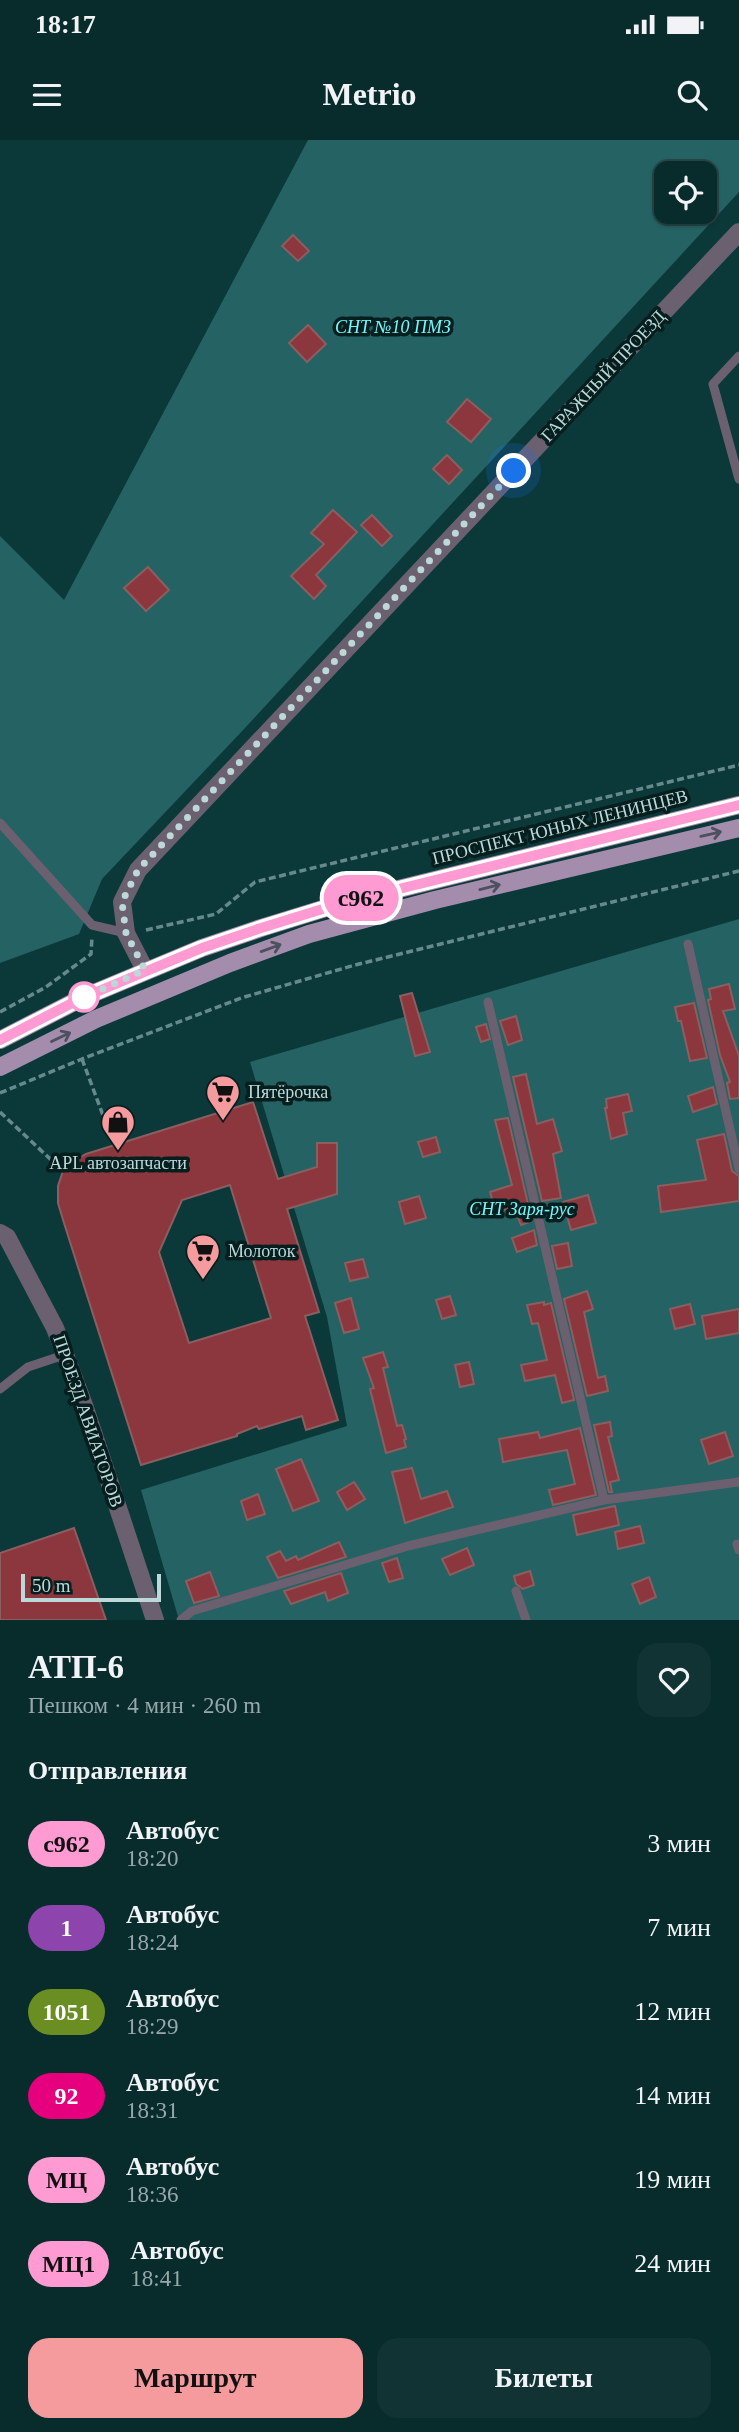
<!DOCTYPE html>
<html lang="ru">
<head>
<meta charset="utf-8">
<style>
	:root { --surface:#082b2c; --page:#113334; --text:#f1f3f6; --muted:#98a7a9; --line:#294748; --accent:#f59b9e }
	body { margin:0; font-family:"Times New Roman",serif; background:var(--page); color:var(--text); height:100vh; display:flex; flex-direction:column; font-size:26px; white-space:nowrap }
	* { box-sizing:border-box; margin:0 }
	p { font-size:23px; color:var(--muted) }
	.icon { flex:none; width:38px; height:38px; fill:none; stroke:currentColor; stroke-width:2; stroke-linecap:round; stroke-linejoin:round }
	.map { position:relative; height:1480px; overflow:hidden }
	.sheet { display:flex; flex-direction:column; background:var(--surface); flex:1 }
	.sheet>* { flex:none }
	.badge { padding:0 14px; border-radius:23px; font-size:24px; line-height:46px }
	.buttons { position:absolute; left:654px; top:21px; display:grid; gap:14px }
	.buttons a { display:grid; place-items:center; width:63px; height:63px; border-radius:14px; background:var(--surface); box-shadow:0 2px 5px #0004,0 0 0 2px var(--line); font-size:35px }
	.scale { position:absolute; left:21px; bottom:18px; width:140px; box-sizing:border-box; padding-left:7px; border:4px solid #bcd8d8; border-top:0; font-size:19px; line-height:24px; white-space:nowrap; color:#bcd8d8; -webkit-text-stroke:5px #061e1e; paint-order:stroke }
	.you { position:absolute; width:35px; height:35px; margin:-18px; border:5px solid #fff; border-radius:50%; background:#1a73e8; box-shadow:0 0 0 10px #1a73e833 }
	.map>.badge { position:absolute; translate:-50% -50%; box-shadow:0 0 0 4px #fff }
	h2 { padding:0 28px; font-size:26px; line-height:63px }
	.round { display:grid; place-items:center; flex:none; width:74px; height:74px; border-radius:21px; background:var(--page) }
	.head { display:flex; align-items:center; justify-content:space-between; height:119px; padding:0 28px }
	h1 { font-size:33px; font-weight:700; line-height:52px }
	.primary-button { display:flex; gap:14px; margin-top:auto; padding:14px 28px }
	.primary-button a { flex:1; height:80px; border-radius:21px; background:var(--accent); color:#111; font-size:28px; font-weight:700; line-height:80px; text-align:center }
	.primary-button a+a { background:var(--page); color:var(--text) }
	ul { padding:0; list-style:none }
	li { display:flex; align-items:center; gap:21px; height:84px; padding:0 28px }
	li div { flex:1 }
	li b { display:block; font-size:26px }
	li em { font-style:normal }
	li .badge { min-width:77px; font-weight:700; text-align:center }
	.status { display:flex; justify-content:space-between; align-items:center; height:49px; padding:0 35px; background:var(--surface); direction:ltr }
	.status svg { height:19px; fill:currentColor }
	header { display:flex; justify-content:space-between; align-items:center; height:91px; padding:0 28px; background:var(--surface); font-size:32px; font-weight:700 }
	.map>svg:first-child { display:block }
	.green { fill:#256264; fill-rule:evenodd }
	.building { fill:#8c363e; stroke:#8b5e5f; stroke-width:2; fill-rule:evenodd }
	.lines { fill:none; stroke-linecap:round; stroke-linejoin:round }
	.path { stroke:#668a8b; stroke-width:3.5; stroke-dasharray:7 3.5; stroke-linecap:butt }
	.lane { stroke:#6b606f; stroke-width:9 }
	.street { stroke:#6b606f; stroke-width:18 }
	.primary { stroke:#a48dac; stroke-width:18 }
	.oneway { stroke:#4d505e }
	.line-casing { stroke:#fff; stroke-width:16 }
	.line { stroke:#ff9ad2; stroke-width:10 }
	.walk { stroke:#bcd8d8; stroke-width:7; stroke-dasharray:0 12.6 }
	.stop-dot { fill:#fff; stroke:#ff9ad2; stroke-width:3.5 }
	.labels { text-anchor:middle; stroke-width:7; stroke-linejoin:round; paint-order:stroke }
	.park-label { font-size:18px; font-style:italic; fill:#71f9fd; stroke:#061e1e }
	.street-label { font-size:18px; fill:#bcd8d8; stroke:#061e1e }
	.poi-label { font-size:18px; fill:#bcd8d8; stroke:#061e1e; text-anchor:start }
</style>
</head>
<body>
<div class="status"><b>18:17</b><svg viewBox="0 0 49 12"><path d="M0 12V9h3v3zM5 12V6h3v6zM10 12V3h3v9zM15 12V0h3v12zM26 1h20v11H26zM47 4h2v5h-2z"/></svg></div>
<header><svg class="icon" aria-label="menu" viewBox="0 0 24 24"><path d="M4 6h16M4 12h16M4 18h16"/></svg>Metrio<svg class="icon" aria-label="search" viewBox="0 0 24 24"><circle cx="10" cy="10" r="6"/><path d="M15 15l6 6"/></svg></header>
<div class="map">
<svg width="739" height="1480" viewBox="0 0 739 1480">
	<rect width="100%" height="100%" fill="#0b393a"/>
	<g class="green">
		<path d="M308,0H739V52L245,588L102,739L79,794L0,823V396L64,460ZM667,33H705V72H667Z"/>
		<path d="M739,779V1480H179L141,1350L347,1286L327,1177L250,922Z"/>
	</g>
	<g class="building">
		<path d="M293,95L309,111L298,121L282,106Z"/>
		<path d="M308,185L326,204L307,222L289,203Z"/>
		<path d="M467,259L491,279L471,302L447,282Z"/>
		<path d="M447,315L462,330L449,344L433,329Z"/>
		<path d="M333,370L357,392L316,435L326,446L314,459L291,436L324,404L311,393Z"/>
		<path d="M372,375L392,396L382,406L361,385Z"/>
		<path d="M148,427L169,450L146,471L124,448Z"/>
		<path d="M729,844L735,869L723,871L739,916V958L730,959L727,943L730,942L720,915L708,860L711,859L709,849Z"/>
		<path d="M412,853L430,912L415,916L400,856Z"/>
		<path d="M694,863L707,918L690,921L681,881H678L675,867Z"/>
		<path d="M516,876L522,900L508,905L500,881Z"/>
		<path d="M486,884L490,899L481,902L476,887Z"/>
		<path d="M526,934L537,984L553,979L562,1011L553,1014L561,1058L542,1061L513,937Z"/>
		<path d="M713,947L717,964L693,972L688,956Z"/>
		<path d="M628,954L632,971L623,973L627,994L611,999L605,968H607L606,959Z"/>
		<path d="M253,962L278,1039L317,1027V1003H337V1054L287,1069L319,1172L305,1176L338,1280L306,1290L302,1276L259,1289L257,1286L237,1294V1296L141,1325L64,1083L58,1063V1046L63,1031L72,1022L86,1014ZM230,1045L271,1178L189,1203L159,1112L182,1060Z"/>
		<path d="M508,978L532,1081L521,1085L514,1067L496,1072L490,1052L512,1045L495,980Z"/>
		<path d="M724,994L732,1031L739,1036V1061L661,1072L658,1046L706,1040L697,1000Z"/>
		<path d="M436,997L440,1012L423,1017L418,1002Z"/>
		<path d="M588,1055L596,1083L571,1090L563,1062Z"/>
		<path d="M419,1056L426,1078L405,1084L399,1062Z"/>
		<path d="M534,1090L537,1105L517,1112L512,1098Z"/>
		<path d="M568,1103L572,1126L557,1129L552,1106Z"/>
		<path d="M363,1119L368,1137L350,1141L345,1123Z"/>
		<path d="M587,1151L593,1169L584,1172L598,1238L605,1236L608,1251L587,1256L564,1159Z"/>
		<path d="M450,1156L456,1175L442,1179L436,1160Z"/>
		<path d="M351,1158L359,1189L344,1193L335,1163Z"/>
		<path d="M544,1162V1165L551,1163L574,1260L562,1263L555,1235L525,1241L521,1225L547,1220L538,1183L532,1184L527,1165Z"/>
		<path d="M690,1164L695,1184L675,1189L670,1169Z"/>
		<path d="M739,1169V1193L706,1199L702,1176Z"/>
		<path d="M383,1212L388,1227L383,1228L397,1286L402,1285L406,1299L404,1300L406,1307L386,1313L370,1249L374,1248L363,1218Z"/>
		<path d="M469,1222L474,1244L460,1247L455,1225Z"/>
		<path d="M610,1282L612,1296L608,1297L619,1340L610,1342L612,1352H609L594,1285Z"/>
		<path d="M580,1288L596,1355L553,1365L549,1350L575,1344L567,1310L503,1322L499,1299L538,1292L540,1298Z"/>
		<path d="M725,1292L733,1316L709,1324L701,1300Z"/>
		<path d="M301,1319L319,1361L293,1371L276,1329Z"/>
		<path d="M412,1328L421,1359L447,1351L453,1367L405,1383L392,1332Z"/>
		<path d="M354,1342L365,1359L347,1370L337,1352Z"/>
		<path d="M258,1354L265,1374L247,1380L241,1361Z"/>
		<path d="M615,1366L619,1385L577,1395L573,1375Z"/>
		<path d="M640,1386L644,1403L618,1409L615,1392Z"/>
		<path d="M74,1388L106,1480H0V1413Z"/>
		<path d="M339,1402L346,1417L278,1438L267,1417L280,1411L286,1421L296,1416L298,1420Z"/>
		<path d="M467,1408L474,1425L450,1435L442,1419Z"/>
		<path d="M397,1418L403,1438L389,1442L382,1423Z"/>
		<path d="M530,1431L534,1445L523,1449L516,1444L514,1436Z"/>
		<path d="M210,1432L219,1456L194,1463L186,1441Z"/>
		<path d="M341,1433L348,1453L328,1461L325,1452L291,1464L284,1451Z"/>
		<path d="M649,1437L656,1457L640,1464L632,1444Z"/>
	</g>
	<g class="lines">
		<g class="path">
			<path d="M146,790L216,774L255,742L739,625"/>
			<path d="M0,872L46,847L91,814L92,797"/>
			<path d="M82,919L110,994"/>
			<path d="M0,953L82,919L241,858L355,825L739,731"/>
			<path d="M0,972L63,1031"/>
		</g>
		<g class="lane">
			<path d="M739,216L713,244L739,339"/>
			<path d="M0,683L92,785L126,793"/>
			<path d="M688,804L739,1029"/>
			<path d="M488,862L604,1360L739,1342"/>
			<path d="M0,1249L28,1227L64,1215"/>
			<path d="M737,1404L739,1410"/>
			<path d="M516,1451L526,1480"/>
			<path d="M181,1480L192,1471L408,1406L604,1360"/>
		</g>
		<g class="street">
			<path d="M145,830L126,793L122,762L138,730L739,92"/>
			<path d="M0,1093L7,1097L55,1188L85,1268L155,1480"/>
		</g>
		<g class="primary">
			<path d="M0,900L82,858L202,808L261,788L342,763L739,665"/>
			<path d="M0,927L96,879L230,823L309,794L435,760L739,688"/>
		</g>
	</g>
	<defs><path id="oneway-shaft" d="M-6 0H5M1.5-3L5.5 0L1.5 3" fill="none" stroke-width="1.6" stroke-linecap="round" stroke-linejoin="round" transform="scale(1.75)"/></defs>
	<g class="oneway">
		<use href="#oneway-shaft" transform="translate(711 694) rotate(-13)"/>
		<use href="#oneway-shaft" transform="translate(490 747) rotate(-14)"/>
		<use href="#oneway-shaft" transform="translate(271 808) rotate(-20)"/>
		<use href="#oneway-shaft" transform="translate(61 897) rotate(-26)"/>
	</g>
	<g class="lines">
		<g class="line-casing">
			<path id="line" d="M0,900L82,858L202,808L261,788L342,763L739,665"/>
		</g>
		<use href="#line" class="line"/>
		<path class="walk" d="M84,857L82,858L145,830L126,793L122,762L138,730L514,331"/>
	</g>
	<defs>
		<g id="supermarket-pin" transform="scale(1.75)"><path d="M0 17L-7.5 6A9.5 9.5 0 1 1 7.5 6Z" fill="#f59b9e" stroke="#061e1e"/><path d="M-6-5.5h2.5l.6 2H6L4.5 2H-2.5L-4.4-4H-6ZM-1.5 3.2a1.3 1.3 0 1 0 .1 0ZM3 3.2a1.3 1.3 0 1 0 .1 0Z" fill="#111"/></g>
		<g id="shop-pin" transform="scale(1.75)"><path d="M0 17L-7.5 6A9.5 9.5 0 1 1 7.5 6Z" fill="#f59b9e" stroke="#061e1e"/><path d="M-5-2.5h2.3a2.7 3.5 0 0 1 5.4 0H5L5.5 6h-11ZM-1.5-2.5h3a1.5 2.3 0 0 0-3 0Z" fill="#111"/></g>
	</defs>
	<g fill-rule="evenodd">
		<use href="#supermarket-pin" x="223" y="952"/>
		<use href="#shop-pin" x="118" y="982"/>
		<use href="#supermarket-pin" x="203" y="1111"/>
	</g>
	<circle class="stop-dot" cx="84" cy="857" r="14"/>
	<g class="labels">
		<g class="park-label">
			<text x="393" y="193">СНТ №10 ПМЗ</text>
			<text x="522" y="1075">СНТ Заря-рус</text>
		</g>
		<g class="street-label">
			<text transform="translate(603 236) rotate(-47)" y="6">ГАРАЖНЫЙ ПРОЕЗД</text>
			<text transform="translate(560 687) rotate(-14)" y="6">ПРОСПЕКТ ЮНЫХ ЛЕНИНЦЕВ</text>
			<text transform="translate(88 1281) rotate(71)" y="6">ПРОЕЗД АВИАТОРОВ</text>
		</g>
		<g class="poi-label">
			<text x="248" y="958">Пятёрочка</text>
			<text x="118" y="1029" text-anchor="middle">APL автозапчасти</text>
			<text x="228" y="1117">Молоток</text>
		</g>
	</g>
</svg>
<div class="buttons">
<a><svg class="icon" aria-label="locate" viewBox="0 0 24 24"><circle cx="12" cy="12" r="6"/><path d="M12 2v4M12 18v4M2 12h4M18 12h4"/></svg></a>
</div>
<div class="scale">50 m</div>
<div class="you" style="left:514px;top:331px"></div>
<b class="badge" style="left:361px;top:758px;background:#ff9ad2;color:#111">с962</b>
</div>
<section class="sheet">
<div class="head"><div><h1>АТП-6</h1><p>Пешком · 4 мин · 260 m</p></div><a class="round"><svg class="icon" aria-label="heart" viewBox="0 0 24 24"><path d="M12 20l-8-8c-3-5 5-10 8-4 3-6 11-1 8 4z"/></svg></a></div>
<h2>Отправления</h2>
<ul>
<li><span class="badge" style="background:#ff9ad2;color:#111">с962</span><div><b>Автобус</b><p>18:20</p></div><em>3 мин</em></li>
<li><span class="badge" style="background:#8e44ad;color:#fff">1</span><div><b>Автобус</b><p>18:24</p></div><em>7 мин</em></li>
<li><span class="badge" style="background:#6b8e23;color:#fff">1051</span><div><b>Автобус</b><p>18:29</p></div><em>12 мин</em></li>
<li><span class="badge" style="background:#e6007e;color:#fff">92</span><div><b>Автобус</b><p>18:31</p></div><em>14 мин</em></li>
<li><span class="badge" style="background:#ff9ad2;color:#111">МЦ</span><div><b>Автобус</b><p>18:36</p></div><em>19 мин</em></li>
<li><span class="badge" style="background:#ff9ad2;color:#111">МЦ1</span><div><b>Автобус</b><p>18:41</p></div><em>24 мин</em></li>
</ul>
<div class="primary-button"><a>Маршрут</a><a>Билеты</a></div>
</section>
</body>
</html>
